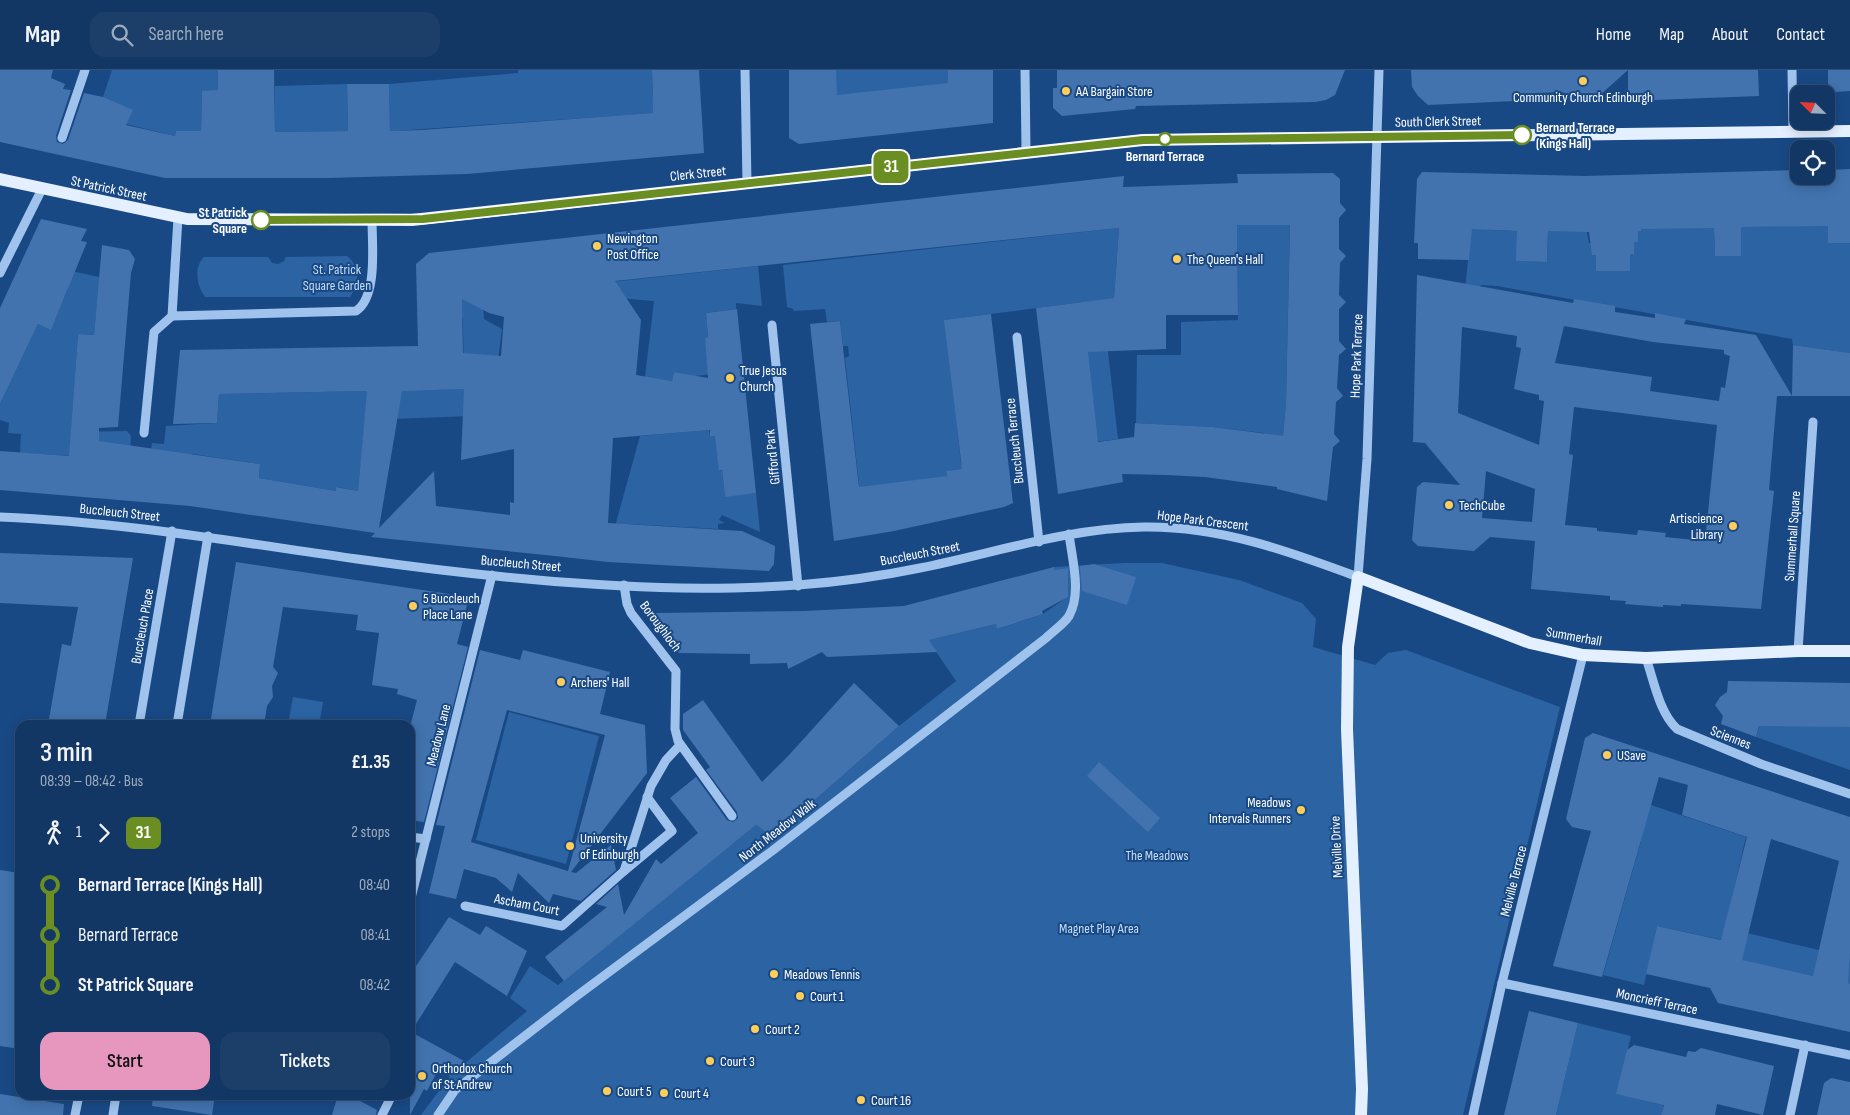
<!DOCTYPE html>
<html lang="en">
<head>
<meta charset="utf-8">
<style>
	:root { --surface:#133764; --page:#1c3f6a; --text:#f1f3f6; --muted:#9dacbf; --line:#325178; --accent:#e797bd }
	body { margin:0; font-family:"Sofia Sans Condensed",sans-serif; background:var(--page); color:var(--text); height:100vh; display:flex; flex-direction:column; font-size:19px; white-space:nowrap }
	* { box-sizing:border-box; margin:0 }
	p { font-size:16px; color:var(--muted) }
	.icon { flex:none; width:28px; height:28px; fill:none; stroke:currentColor; stroke-width:2; stroke-linecap:round; stroke-linejoin:round }
	.map { position:relative; flex:1; overflow:hidden }
	.details { position:absolute; left:15px; top:650px; width:400px; height:380px; display:flex; flex-direction:column; background:var(--surface); border-radius:15px; box-shadow:0 2px 12px #0003,0 0 0 1px var(--line) }
	.details>* { flex:none }
	.badge { padding:0 10px; border-radius:8px; font-size:18px; line-height:32px }
	.needle { width:32px; rotate:294deg }
	.fabs { position:absolute; left:1790px; top:15px; display:grid; gap:10px }
	.fabs a { display:grid; place-items:center; width:45px; height:45px; border-radius:10px; background:var(--surface); box-shadow:0 2px 12px #0003,0 0 0 1px var(--line); font-size:25px }
	.map>.badge { position:absolute; translate:-50% -50%; box-shadow:0 0 0 2px #fff }
	.legs { display:flex; align-items:center; gap:8px; height:55px; padding:0 25px; font-size:16px }
	.legs p { margin-inline-start:auto }
	.overview { display:flex; align-items:center; justify-content:space-between; height:85px; padding:0 25px }
	h1 { font-size:28px; font-weight:600; line-height:38px }
	.primary-button { display:flex; gap:10px; margin-top:auto; padding:10px 25px }
	.primary-button a { flex:1; height:58px; border-radius:15px; background:var(--accent); color:#111; font-size:20px; font-weight:600; line-height:58px; text-align:center }
	.primary-button a+a { background:var(--page); color:var(--text) }
	ul { padding:0 25px; list-style:none }
	li { display:flex; align-items:center; gap:18px; height:50px; font-size:19px }
	li i { display:grid; place-items:center; width:8px; height:100%; margin:0 6px; background:currentColor }
	li i::after { content:''; width:12px; height:12px; margin:-6px; border:4px solid; border-radius:50%; background:var(--surface) }
	li p { margin-inline-start:auto }
	li:first-child i { background:linear-gradient(#0000 50%,currentColor 0) }
	li:last-child i { background:linear-gradient(currentColor 50%,#0000 0) }
	header { display:flex; align-items:center; gap:30px; box-sizing:border-box; height:70px; padding:0 25px; background:var(--surface); border-bottom:1px solid var(--line) }
	header strong { font-size:24px }
	nav { display:flex; gap:28px; margin-inline-start:auto; font-size:18px }
	.search { width:350px; height:45px; background:var(--page); display:flex; align-items:center; gap:12px; box-sizing:border-box; padding:0 18px; border-radius:15px; color:var(--muted); font-size:19px }
	.map>svg:first-child { display:block }
	.green { fill:#2c63a3 }
	.building { fill:#4273ae; fill-rule:evenodd }
	.lines { fill:none; stroke-linecap:round; stroke-linejoin:round }
	.minor { stroke:#9fc3ec; stroke-width:9 }
	.major { stroke:#e4efff; stroke-width:12 }
	.line-1-casing { stroke:#fff; stroke-width:11 }
	.line-1 { stroke:#6b8e23; stroke-width:8 }
	.poi-dot { fill:#ffcd5a; stroke:#194985; stroke-width:2 }
	.stop-1-dot { fill:#fff; stroke:#6b8e23; stroke-width:2.5 }
	.labels { text-anchor:middle; stroke-width:4; stroke-linejoin:round; paint-order:stroke }
	.poi-label { font-size:14px; fill:#fff; stroke:#194985; text-anchor:start }
	.street-label { font-size:14px; fill:#fff; stroke:#194985 }
	.stop-label { font-size:14px; font-weight:bold; fill:#fff; stroke:#194985; text-anchor:start }
	.park-label { font-size:14px; fill:#c4ddf9; stroke:#194985 }
</style>
</head>
<body>
<header>
<strong>Map</strong>
<div class="search"><svg class="icon" aria-label="search" viewBox="0 0 24 24"><circle cx="10" cy="10" r="6"/><path d="M15 15l6 6"/></svg>Search here</div>
<nav><a>Home</a><a>Map</a><a>About</a><a>Contact</a></nav>
</header>
<div class="map">
<svg width="1850" height="1045" viewBox="0 0 1850 1045">
	<rect width="100%" height="100%" fill="#194985"/>
	<g class="green">
		<path d="M112,0H218V21L202,22L201,61H176L175,66L126,54L103,27Z"/>
		<path d="M518,0H652V23L657,43L394,61L390,65L389,14L518,3Z"/>
		<path d="M836,0H948V13L839,31L833,23L836,12Z"/>
		<path d="M347,14L348,65L343,61L275,62V16Z"/>
		<path d="M1290,151L1286,332L1283,366L1267,368L1264,363L1213,357L1136,353L1137,285H1181V252L1238,250L1237,155Z"/>
		<path d="M1477,152L1491,160L1517,161V191L1547,192L1548,161C1562,161 1572,158 1586,157L1589,173H1592L1596,185L1597,201L1630,200V183L1638,161H1641V157L1714,158L1715,186H1741V157L1828,155L1850,173V283L1793,275L1792,269L1497,216L1481,215L1463,240L1471,161Z"/>
		<path d="M1119,158L1114,228L1102,230L1118,369L1079,374L1082,232L945,250L961,393L972,398L946,401L947,406L854,434L859,414L845,288L849,286L848,276H843L840,251L827,252L825,239L794,241L793,239L787,237L783,195Z"/>
		<path d="M347,186C361,197 359,214 350,227H205C197,216 193,198 204,187H268L272,193L278,194L284,191L286,187Z"/>
		<path d="M758,196L762,236L736,233V239L706,243L708,267L705,268L712,304L695,306L674,302L672,311L645,307L654,231L594,226L593,214Z"/>
		<path d="M67,200L103,208L99,213L94,265L78,264L71,362L127,361L131,366L130,384L109,388L20,383L21,364L8,363L9,353L0,350V334L38,254L51,259L68,219Z"/>
		<path d="M482,223L484,249L502,259L497,297L498,345L365,350L358,421L337,417L336,421L259,408L260,394L193,384L150,388L152,373L164,374L166,356L217,353L219,324L464,319L463,249L459,242L458,226Z"/>
		<path d="M709,360L710,366L719,365V401H722L725,426L756,423L760,462L722,445L719,450L725,453L718,454V459L630,454L614,460L640,366Z"/>
		<path d="M1124,493H1162L1239,510L1302,533L1316,549L1313,577L1375,595L1388,583L1406,580L1560,637L1463,1045H421L450,1006L527,941L510,928L530,896L558,915L756,755L769,764L783,758L899,656L956,611L928,570L996,554L998,559L1043,544L1063,530L1054,497Z"/>
		<path d="M293,627L323,632L319,655H288Z"/>
		<path d="M509,642L599,666L566,794L476,770Z"/>
		<path d="M1760,654L1850,657V700L1756,667Z"/>
		<path d="M1648,734L1746,767L1725,858L1849,887L1850,885V914L1734,889L1737,873L1657,856L1644,915L1603,905L1641,771L1623,767Z"/>
		<path d="M1578,953L1631,966L1617,1024L1664,1033L1661,1045H1556Z"/>
	</g>
	<g class="building">
		<path d="M0,0H53L51,8L65,14L63,19L71,20L56,66L57,72L63,74L68,70L84,23L103,27L133,40L126,55L175,66L176,61H201L202,21L218,20V0H274L275,62L348,61L347,14H389L390,61L422,60L653,43L652,0H699L704,83L467,104L329,108H165L0,72Z"/>
		<path d="M789,0H836L837,25L948,13V0H993V53L799,74L789,68Z"/>
		<path d="M1057,0H1345L1335,25L1326,30L1315,32L1136,36L1135,39L1062,46L1053,38V18H1057Z"/>
		<path d="M1411,0H1758L1759,26L1628,31V0L1599,26L1573,24L1569,27L1563,22L1536,23L1537,30L1428,35L1418,26L1412,17Z"/>
		<path d="M1828,0H1850V21L1835,22L1828,14Z"/>
		<path d="M1850,99V173H1828V156L1741,157V186H1715L1714,158L1641,159V161H1638V172H1634V184H1630V201H1596V185H1592L1589,162L1548,161L1547,192L1516,191L1517,161L1472,159L1469,190L1418,189V173H1414L1417,109L1422,102L1585,106L1799,100V106H1826V100Z"/>
		<path d="M1333,103L1340,109V133L1346,140L1339,148V179L1346,186L1340,193L1339,225L1346,232L1339,239V271L1346,279L1339,285L1337,318L1343,326L1336,332L1334,364L1340,371L1333,377L1327,431L1277,419V417L1205,407L1166,405L1122,404L1123,412L1058,424L1036,238L1114,228L1119,158L615,211L641,250L636,305L672,311L674,302L708,308L705,268L708,267L706,243L737,239L756,423L725,427L722,400L719,401L715,366H710V360L613,368L608,453L742,461L775,476L774,494L769,501L608,492L555,486L371,467L375,463L190,436L0,420V381L69,386L78,264L94,265L102,175L129,180L135,189L131,203L118,357L99,358V371L260,394L259,408L336,421V417L358,421L367,321L219,324L217,353L173,354L180,280L418,276L416,194L429,183L1124,106L1123,117L1238,113L1237,104ZM1237,155H1290L1286,332L1283,366L1213,357L1135,353L1134,367L1098,372L1088,282L1166,279V245H1238ZM462,229L489,243L504,247L501,286L463,283ZM464,319L461,390L514,379V433L510,432V445L436,436L434,401L379,458L402,321Z"/>
		<path d="M41,149L87,159L81,171L87,172L51,260L38,254L0,334V238Z"/>
		<path d="M1417,205L1573,233L1574,229L1615,236V242L1655,248V243L1675,247L1686,249L1684,254L1756,265L1792,326L1793,275L1850,283V326H1777L1769,420L1774,421L1761,539L1681,534V536L1663,535V537L1625,534L1626,531L1610,530V526L1531,519L1535,471L1490,467L1474,481L1418,476L1412,470L1417,417L1423,412L1460,415L1425,373L1413,372ZM1564,256L1653,272L1724,280V284L1730,286L1725,318L1721,317L1719,331L1650,321L1652,307L1555,293ZM1462,257L1517,266L1516,277L1521,278L1514,319L1539,325V330L1544,331L1539,375L1458,343ZM1574,337L1717,355L1705,471L1665,467L1666,463L1638,460L1637,465L1597,461V458L1565,455L1573,385L1569,384ZM1486,401L1535,419L1532,452L1482,448Z"/>
		<path d="M991,244L1013,433L1004,437L894,461L834,471L810,254L840,251L859,417L947,406L946,401L962,399L944,250Z"/>
		<path d="M0,483L133,488L105,655H48L62,574L71,576L78,537L0,533Z"/>
		<path d="M236,492L469,527L457,574L468,577L424,752L410,750V657L417,630L397,624L398,619L372,615L379,563L356,560L358,545L283,537L273,597L278,603L272,616L273,627L267,636L264,655H210Z"/>
		<path d="M1094,494L1136,507L1127,535L1082,521L1080,496Z"/>
		<path d="M1054,497L1055,500L1068,498V527L1042,541L1043,544L997,559L996,554L929,570L937,582L827,587L822,582L788,599L787,593L750,594V584L679,583L654,555L656,543L804,541L904,536Z"/>
		<path d="M480,580L520,590L523,580L610,602L600,644L645,655L647,703L571,802L576,803L611,775L616,800L581,831L553,824L549,833L518,803L512,822L496,808L464,799L456,829L429,823L445,756L436,755ZM507,640L605,665L568,801L471,772Z"/>
		<path d="M1728,611L1850,613V657L1759,656L1756,667L1721,654L1723,646L1715,635L1720,627L1727,622Z"/>
		<path d="M854,613L899,656L783,758L769,764L756,755L564,911L545,887L607,837L596,834L618,814L624,845L656,789L661,794L698,763L670,728L696,707L727,750L733,752L738,748L737,742L706,700L710,697L683,660V644L703,630L762,712L790,684Z"/>
		<path d="M1593,663L1850,747V884L1848,913L1850,914V962L1718,933L1710,918L1646,904L1657,856L1721,870L1747,767L1682,745L1688,715L1659,707L1602,907L1553,896L1591,761L1572,757L1566,749L1585,668ZM1771,769L1839,791L1813,906L1742,890Z"/>
		<path d="M1099,692L1160,748L1148,762L1087,706Z"/>
		<path d="M0,800L20,803V979L0,976Z"/>
		<path d="M449,847L480,865L486,856L527,881L507,926L455,892L411,962L466,992L450,1006L438,1000L427,1021L424,1019L410,1045V905Z"/>
		<path d="M1529,941L1578,953L1556,1045H1504Z"/>
		<path d="M1634,975L1686,987L1688,981L1695,982L1701,978L1774,996L1763,1045L1717,1034L1715,1045H1661L1664,1035L1616,1024L1627,980Z"/>
		<path d="M1831,1008L1850,1012V1045H1817L1824,1013Z"/>
		<path d="M0,1024L64,1034L63,1045H0Z"/>
		<path d="M153,1025H215L212,1045L152,1036Z"/>
		<path d="M338,1025H349L377,1040L376,1045H332Z"/>
	</g>
	<g class="lines">
		<g class="minor">
			<path d="M745,0L747,113"/>
			<path d="M1025,0L1026,81"/>
			<path d="M1792,0L1793,62"/>
			<path d="M62,68L85,0"/>
			<path d="M178,148L172,246L356,241C378,227 372,174 372,150"/>
			<path d="M0,203L42,119"/>
			<path d="M772,255L798,516"/>
			<path d="M1017,267L1039,472"/>
			<path d="M144,363L154,262L172,246"/>
			<path d="M0,447C122,452 236,472 357,489C463,504 572,516 680,518C764,519 838,515 920,498C994,483 1068,458 1144,457C1220,456 1288,481 1358,507L1367,389L1379,0"/>
			<path d="M624,515L627,534L631,543L676,601L675,659L678,671L732,746"/>
			<path d="M1798,581L1813,352"/>
			<path d="M1646,588C1654,611 1659,642 1677,659L1761,694L1850,724"/>
			<path d="M139,655L172,461"/>
			<path d="M177,655L208,466"/>
			<path d="M410,767L426,769"/>
			<path d="M624,801L672,761L647,727"/>
			<path d="M410,832L492,505"/>
			<path d="M465,836L562,856L624,801L651,716L666,690L680,675"/>
			<path d="M1502,913L1850,985"/>
			<path d="M75,1045L79,1025"/>
			<path d="M113,1045L116,1025"/>
			<path d="M382,1045L392,1025"/>
			<path d="M438,1045L455,1020L574,928L772,781L1046,568C1053,561 1064,554 1069,546C1082,523 1072,489 1069,464"/>
			<path d="M1473,1045L1502,913L1583,585"/>
			<path d="M1790,1045L1805,975"/>
		</g>
		<g class="major">
			<path d="M0,109L187,149L412,150L1143,70L1850,61"/>
			<path d="M1361,1045L1362,1019L1347,659L1348,577L1358,507L1530,573L1583,585L1646,588L1798,581H1850"/>
		</g>
	</g>
	<g class="lines">
		<g class="line-1-casing">
			<path id="line-1" d="M261,150L423,149L1143,70L1522,65"/>
		</g>
		<use href="#line-1" class="line-1"/>
	</g>
	<g class="poi-dot">
		<circle cx="1583" cy="11" r="5"/>
		<circle cx="1066" cy="21" r="5"/>
		<circle cx="597" cy="176" r="5"/>
		<circle cx="1177" cy="189" r="5"/>
		<circle cx="730" cy="308" r="5"/>
		<circle cx="1449" cy="435" r="5"/>
		<circle cx="1733" cy="456" r="5"/>
		<circle cx="413" cy="536" r="5"/>
		<circle cx="561" cy="612" r="5"/>
		<circle cx="1607" cy="685" r="5"/>
		<circle cx="1301" cy="740" r="5"/>
		<circle cx="570" cy="776" r="5"/>
		<circle cx="774" cy="904" r="5"/>
		<circle cx="800" cy="926" r="5"/>
		<circle cx="755" cy="959" r="5"/>
		<circle cx="710" cy="991" r="5"/>
		<circle cx="422" cy="1006" r="5"/>
		<circle cx="607" cy="1021" r="5"/>
		<circle cx="664" cy="1023" r="5"/>
		<circle cx="861" cy="1030" r="5"/>
	</g>
	<g class="stop-1-dot">
		<circle cx="1522" cy="65" r="9"/>
		<circle cx="1165" cy="69" r="6"/>
		<circle cx="261" cy="150" r="9"/>
	</g>
	<g class="labels">
		<g class="poi-label">
			<text x="1076" y="26">AA Bargain Store</text>
			<text x="1583" y="32" text-anchor="middle">Community Church Edinburgh</text>
			<text x="607" y="173">Newington<tspan x="607" dy="16">Post Office</tspan></text>
			<text x="1187" y="194">The Queen's Hall</text>
			<text x="740" y="305">True Jesus<tspan x="740" dy="16">Church</tspan></text>
			<text x="1459" y="440">TechCube</text>
			<text x="1723" y="453" text-anchor="end">Artiscience<tspan x="1723" dy="16">Library</tspan></text>
			<text x="423" y="533">5 Buccleuch<tspan x="423" dy="16">Place Lane</tspan></text>
			<text x="571" y="617">Archers' Hall</text>
			<text x="1617" y="690">USave</text>
			<text x="1291" y="737" text-anchor="end">Meadows<tspan x="1291" dy="16">Intervals Runners</tspan></text>
			<text x="580" y="773">University<tspan x="580" dy="16">of Edinburgh</tspan></text>
			<text x="784" y="909">Meadows Tennis</text>
			<text x="810" y="931">Court 1</text>
			<text x="765" y="964">Court 2</text>
			<text x="720" y="996">Court 3</text>
			<text x="432" y="1003">Orthodox Church<tspan x="432" dy="16">of St Andrew</tspan></text>
			<text x="617" y="1026">Court 5</text>
			<text x="674" y="1028">Court 4</text>
			<text x="871" y="1035">Court 16</text>
		</g>
		<g class="street-label">
			<text transform="translate(1438 51) rotate(-1)" y="5">South Clerk Street</text>
			<text transform="translate(698 103) rotate(-6)" y="5">Clerk Street</text>
			<text transform="translate(109 118) rotate(12)" y="5">St Patrick Street</text>
			<text transform="translate(1356 286) rotate(-88)" y="5">Hope Park Terrace</text>
			<text transform="translate(1014 371) rotate(-96)" y="5">Buccleuch Terrace</text>
			<text transform="translate(772 387) rotate(-96)" y="5">Gifford Park</text>
			<text transform="translate(120 442) rotate(6)" y="5">Buccleuch Street</text>
			<text transform="translate(1203 450) rotate(7)" y="5">Hope Park Crescent</text>
			<text transform="translate(1792 466) rotate(-86)" y="5">Summerhall Square</text>
			<text transform="translate(920 483) rotate(-11)" y="5">Buccleuch Street</text>
			<text transform="translate(521 493) rotate(5)" y="5">Buccleuch Street</text>
			<text transform="translate(142 556) rotate(-80)" y="5">Buccleuch Place</text>
			<text transform="translate(661 556) rotate(53)" y="5">Boroughloch</text>
			<text transform="translate(1574 566) rotate(10)" y="5">Summerhall</text>
			<text transform="translate(438 665) rotate(-76)" y="5">Meadow Lane</text>
			<text transform="translate(1731 667) rotate(21)" y="5">Sciennes</text>
			<text transform="translate(777 760) rotate(-38)" y="5">North Meadow Walk</text>
			<text transform="translate(1336 777) rotate(-93)" y="5">Melville Drive</text>
			<text transform="translate(1513 811) rotate(-76)" y="5">Melville Terrace</text>
			<text transform="translate(527 834) rotate(11)" y="5">Ascham Court</text>
			<text transform="translate(1657 931) rotate(12)" y="5">Moncrieff Terrace</text>
		</g>
		<g class="stop-label">
			<text x="1536" y="62">Bernard Terrace<tspan x="1536" dy="16">(Kings Hall)</tspan></text>
			<text x="1165" y="91" text-anchor="middle">Bernard Terrace</text>
			<text x="247" y="147" text-anchor="end">St Patrick<tspan x="247" dy="16">Square</tspan></text>
		</g>
		<g class="park-label">
			<text x="337" y="204">St. Patrick<tspan x="337" dy="16">Square Garden</tspan></text>
			<text x="1157" y="790">The Meadows</text>
			<text x="1099" y="863">Magnet Play Area</text>
		</g>
	</g>
</svg>
<div class="fabs">
<a><svg class="needle" viewBox="-14 -14 28 28"><path d="M0-13l5 13h-10z" fill="#e53935"/><path d="M0 13l5-13h-10z" fill="#9dacbf"/></svg></a>
<a><svg class="icon" aria-label="locate" viewBox="0 0 24 24"><circle cx="12" cy="12" r="6"/><path d="M12 2v4M12 18v4M2 12h4M18 12h4"/></svg></a>
</div>
<b class="badge" style="left:891px;top:97px;background:#6b8e23;color:#fff">31</b>
<section class="details">
<div class="overview"><div><h1>3 min</h1><p>08:39 – 08:42 · Bus</p></div><b>£1.35</b></div>
<div class="legs"><svg class="icon" aria-label="walk" viewBox="0 0 24 24"><circle cx="13" cy="4" r="2"/><path d="M13 8l-2 6 4 7M11 14l-3 7M7 12l3-4h3l4 4"/></svg>1<svg class="icon" aria-label="forward" viewBox="0 0 24 24"><path d="M9 5l7 7-7 7"/></svg><b class="badge" style="background:#6b8e23;color:#fff">31</b><p>2 stops</p></div>
<ul>
<li><i style="color:#6b8e23"></i><b>Bernard Terrace (Kings Hall)</b><p>08:40</p></li>
<li><i style="color:#6b8e23"></i><span>Bernard Terrace</span><p>08:41</p></li>
<li><i style="color:#6b8e23"></i><b>St Patrick Square</b><p>08:42</p></li>
</ul>
<div class="primary-button"><a>Start</a><a>Tickets</a></div>
</section>
</div>
</body>
</html>
